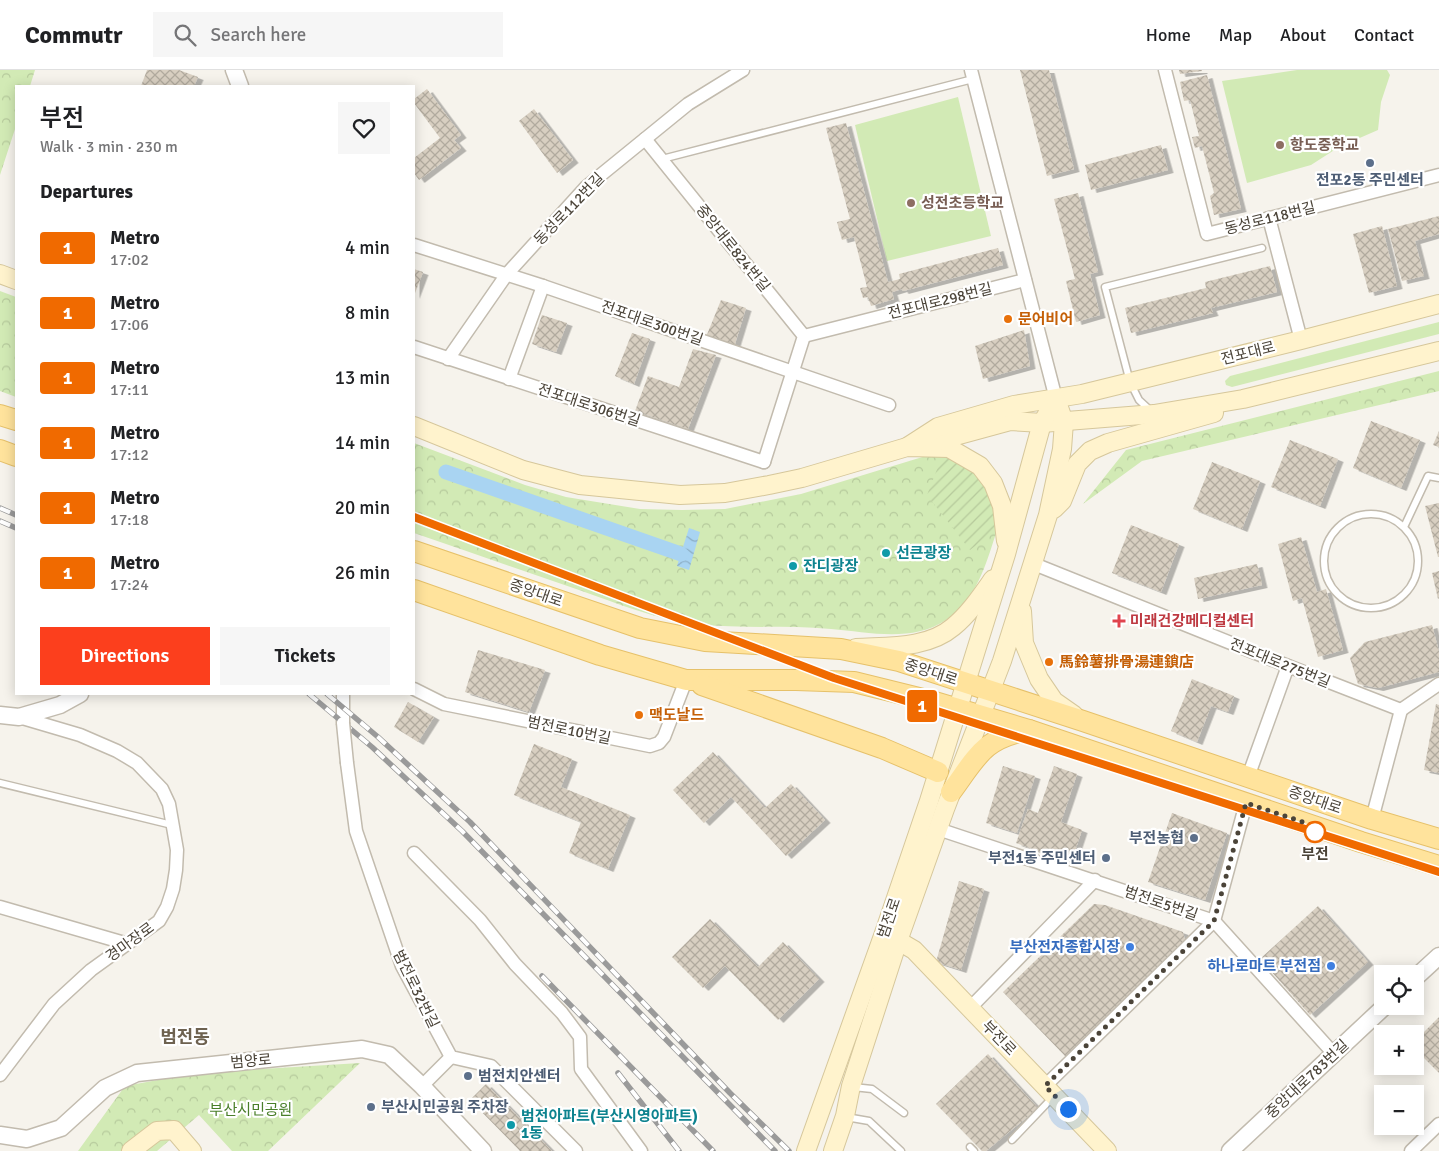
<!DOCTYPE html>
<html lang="en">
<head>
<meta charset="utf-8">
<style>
	:root { --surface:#fff; --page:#f6f6f6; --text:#202124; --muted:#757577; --line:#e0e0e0; --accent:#fc3f1d }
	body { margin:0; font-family:Signika,"Noto Sans KR",sans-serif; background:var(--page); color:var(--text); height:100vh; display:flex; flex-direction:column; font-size:19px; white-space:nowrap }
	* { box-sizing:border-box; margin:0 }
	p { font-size:16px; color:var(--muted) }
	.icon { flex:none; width:28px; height:28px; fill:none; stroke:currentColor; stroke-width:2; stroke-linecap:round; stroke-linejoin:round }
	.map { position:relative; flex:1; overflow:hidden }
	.drawer { position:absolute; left:15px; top:15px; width:400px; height:610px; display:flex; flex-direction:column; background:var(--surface); border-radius:0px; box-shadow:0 2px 12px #0003 }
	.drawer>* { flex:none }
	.badge { padding:0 10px; border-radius:4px; font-size:18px; line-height:32px }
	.fabs { position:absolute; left:1374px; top:895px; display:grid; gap:10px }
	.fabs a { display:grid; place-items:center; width:50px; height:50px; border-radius:0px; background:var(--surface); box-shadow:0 2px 12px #0003; font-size:25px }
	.you { position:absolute; width:25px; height:25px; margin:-12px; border:4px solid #fff; border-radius:50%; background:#1a73e8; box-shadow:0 0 0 8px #1a73e833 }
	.map>.badge { position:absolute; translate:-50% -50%; box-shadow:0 0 0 2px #fff }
	h2 { padding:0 25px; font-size:19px; line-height:45px }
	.round { display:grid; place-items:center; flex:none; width:52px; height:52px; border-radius:0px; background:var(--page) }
	.head { display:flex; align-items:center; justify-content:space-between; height:85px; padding:0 25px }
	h1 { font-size:24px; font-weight:600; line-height:38px }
	.action { display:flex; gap:10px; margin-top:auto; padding:10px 25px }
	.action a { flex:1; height:58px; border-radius:0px; background:var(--accent); color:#fff; font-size:20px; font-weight:600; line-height:58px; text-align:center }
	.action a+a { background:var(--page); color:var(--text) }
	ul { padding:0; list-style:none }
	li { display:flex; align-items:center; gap:15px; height:65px; padding:0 25px }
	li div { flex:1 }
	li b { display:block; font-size:19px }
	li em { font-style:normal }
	li .badge { min-width:55px; font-weight:700; text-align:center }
	header { display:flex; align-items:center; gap:30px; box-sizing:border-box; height:70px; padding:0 25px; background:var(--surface); border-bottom:1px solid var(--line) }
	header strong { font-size:24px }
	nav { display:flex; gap:28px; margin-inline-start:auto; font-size:18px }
	.search { width:350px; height:45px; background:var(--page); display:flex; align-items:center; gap:12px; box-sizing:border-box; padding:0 18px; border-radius:0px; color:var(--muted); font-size:19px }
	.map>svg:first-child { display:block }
	.grass { fill:#d2eab5 }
	.park { fill:url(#park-crowns) }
	.garden { fill:url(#garden-furrows) }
	.water { fill:url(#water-waves) }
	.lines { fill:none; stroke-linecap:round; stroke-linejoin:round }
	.canal { stroke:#a9d4f2; stroke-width:15 }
	.building { fill:url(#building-cross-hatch); filter:url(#shadow) }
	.service-casing { stroke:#c2bbae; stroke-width:9 }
	.minor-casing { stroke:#c2bbae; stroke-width:15 }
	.tertiary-casing { stroke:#c2bbae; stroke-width:19 }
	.secondary-casing { stroke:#d6c79b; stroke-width:20 }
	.primary-casing { stroke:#e6c16a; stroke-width:22 }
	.service { stroke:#fff; stroke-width:6 }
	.minor { stroke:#fff; stroke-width:12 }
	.tertiary { stroke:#fff; stroke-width:16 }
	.secondary { stroke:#fff3cd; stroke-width:18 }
	.primary { stroke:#ffe39c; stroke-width:20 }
	.rail-casing { stroke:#9a9a9a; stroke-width:5.5 }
	.rail { stroke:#fff; stroke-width:4; stroke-dasharray:11; stroke-linecap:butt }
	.minor-bridge-casing { stroke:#c2bbae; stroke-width:15; stroke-linecap:butt }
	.minor-bridge { stroke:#fff; stroke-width:12 }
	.line-casing { stroke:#fff; stroke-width:11 }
	.line { stroke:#f06a00; stroke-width:8 }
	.walk { stroke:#4b4439; stroke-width:5; stroke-dasharray:0 9 }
	.education-dot { fill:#8d6e63; stroke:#fff; stroke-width:2 }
	.service-dot { fill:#5c6f8a; stroke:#fff; stroke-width:2 }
	.food-dot { fill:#e8710a; stroke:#fff; stroke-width:2 }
	.culture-dot { fill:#0f9aa8; stroke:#fff; stroke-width:2 }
	.health-dot { fill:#e0444e; stroke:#fff; stroke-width:2 }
	.stop-dot { fill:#fff; stroke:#f06a00; stroke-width:2.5 }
	.shop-dot { fill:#3f7fe0; stroke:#fff; stroke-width:2 }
	.labels { text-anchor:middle; stroke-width:4.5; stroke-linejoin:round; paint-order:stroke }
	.education-label { font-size:15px; font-weight:bold; fill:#785e54; stroke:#fff; text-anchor:start }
	.service-label { font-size:15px; font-weight:bold; fill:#4e5e75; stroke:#fff; text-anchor:end }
	.street-label { font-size:15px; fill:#4b4439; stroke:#fff }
	.food-label { font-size:15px; font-weight:bold; fill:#c56008; stroke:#fff; text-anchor:start }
	.culture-label { font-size:15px; font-weight:bold; fill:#0d838f; stroke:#fff; text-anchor:start }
	.health-label { font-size:15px; font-weight:bold; fill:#be3a42; stroke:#fff; text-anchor:start }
	.stop-label { font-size:15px; font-weight:bold; fill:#4b4439; stroke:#fff }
	.shop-label { font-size:15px; font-weight:bold; fill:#366cbe; stroke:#fff; text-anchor:end }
	.park-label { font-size:15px; fill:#4a7f2a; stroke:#fff }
	.quarter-label { font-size:18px; font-weight:bold; fill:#6e6250; stroke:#fff }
</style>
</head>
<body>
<header>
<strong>Commutr</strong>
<div class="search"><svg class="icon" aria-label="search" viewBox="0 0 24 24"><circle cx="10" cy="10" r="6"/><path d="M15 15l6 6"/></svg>Search here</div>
<nav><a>Home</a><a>Map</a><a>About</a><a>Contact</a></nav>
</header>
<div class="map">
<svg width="1439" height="1081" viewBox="0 0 1439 1081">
	<defs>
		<pattern id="park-crowns" width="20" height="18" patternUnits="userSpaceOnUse" patternTransform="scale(1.25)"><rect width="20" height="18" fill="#d2eab5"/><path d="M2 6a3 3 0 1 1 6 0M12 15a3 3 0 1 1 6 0" fill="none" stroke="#b6ca9c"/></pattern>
		<pattern id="garden-furrows" width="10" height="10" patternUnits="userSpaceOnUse" patternTransform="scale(1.25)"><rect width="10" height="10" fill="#d2eab5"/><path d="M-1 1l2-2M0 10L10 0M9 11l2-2" fill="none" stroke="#b6ca9c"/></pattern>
		<pattern id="water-waves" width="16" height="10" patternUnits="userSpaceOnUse" patternTransform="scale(1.25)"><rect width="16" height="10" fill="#a9d4f2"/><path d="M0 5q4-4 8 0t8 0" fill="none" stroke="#8caec5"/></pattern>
		<pattern id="building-cross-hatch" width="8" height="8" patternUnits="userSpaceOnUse" patternTransform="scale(1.25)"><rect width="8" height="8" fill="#d8cfc1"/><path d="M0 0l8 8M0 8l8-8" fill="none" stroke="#b1aa9e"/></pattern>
		<filter id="shadow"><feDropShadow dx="5.5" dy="3" stdDeviation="0" flood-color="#0004"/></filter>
	</defs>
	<rect width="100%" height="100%" fill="#f6f3ec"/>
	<g class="grass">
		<path d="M1297,0H1387L1390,5L1381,32L1378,60L1339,77L1311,95L1247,113L1222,11Z"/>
		<path d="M958,27L991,166L887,191L855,55Z"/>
		<path d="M1439,252V264L1232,317L1226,315L1225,311L1230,306Z"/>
	</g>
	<g class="park">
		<path d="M0,0H35L30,16H16V56L0,105Z"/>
		<path d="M0,221L16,227V327L0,321Z"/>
		<path d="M1439,301V321L1142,391L1083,434L1126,380Z"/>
		<path d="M414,373L525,415L566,427L640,439L682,440L725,439L801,424L929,385L943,384L997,460C986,494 977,529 946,550C911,573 869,562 831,559C786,555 739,559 695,554C655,549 616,533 579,520C524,501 469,482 414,463Z"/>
		<path d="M360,993L268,1081H232L199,1045L157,1081H78L125,1016L196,1003Z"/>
	</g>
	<path class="garden" d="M943,384C961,393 986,404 993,425C997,435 996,449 997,460L970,480L927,425Z"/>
	<path class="water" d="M689,458L700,462L689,500L677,496Z"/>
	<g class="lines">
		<path class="canal" d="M446,402L681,484"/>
	</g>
	<g class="building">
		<path d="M147,0H179L198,7L194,16H141Z"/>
		<path d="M1020,0H1049L1074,99L1047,106Z"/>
		<path d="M1179,0H1202V1L1180,4Z"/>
		<path d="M1207,5L1241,139L1214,145L1210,126L1214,123L1202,76L1195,78L1192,67L1199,66L1190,30L1184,31L1180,12Z"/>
		<path d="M427,19L461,65L454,70L461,78L419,110L414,103V88L440,68L414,33V29Z"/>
		<path d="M534,39L573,90L557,103L519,51Z"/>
		<path d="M846,53L888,212L900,209L899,204L998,178L1003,195L903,221L902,219L892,222L894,229L871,236L868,227L863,228L860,218L867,217L854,167L842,170L837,152L850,149L826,58Z"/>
		<path d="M1161,75L1168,100L1091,120L1085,95Z"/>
		<path d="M1078,123L1098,202L1090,204L1100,245L1076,252L1066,211L1075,209L1054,129Z"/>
		<path d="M1439,146V164L1415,171L1424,206L1402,211L1388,159Z"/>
		<path d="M1382,156L1397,216L1369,223L1353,164Z"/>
		<path d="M1270,196L1277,222L1211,238L1213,243L1131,263L1125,238L1206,218L1205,212Z"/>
		<path d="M414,199L423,202L414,226Z"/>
		<path d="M721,230L746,238L734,277L706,267Z"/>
		<path d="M542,245L567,253L556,282L532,274Z"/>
		<path d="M1024,260L1030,296L983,309L975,276Z"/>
		<path d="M632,263L650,269L634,314L615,306Z"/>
		<path d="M693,279L716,285L688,359L635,341L648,306L679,317Z"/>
		<path d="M1371,351L1420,370L1401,418L1353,398Z"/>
		<path d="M1439,361V377L1433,375Z"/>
		<path d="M1290,370L1338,389L1320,436L1271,417Z"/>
		<path d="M1212,392L1260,411L1242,459L1193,439Z"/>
		<path d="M1439,433V487H1438L1425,436Z"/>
		<path d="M1131,455L1179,474L1161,522L1112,503Z"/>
		<path d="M1301,467L1317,522L1326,519L1343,580L1318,587L1302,528L1293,531L1278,474Z"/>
		<path d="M1257,494L1262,515L1198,529L1194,508Z"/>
		<path d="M1439,501V528L1438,529L1432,503Z"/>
		<path d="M1432,555L1439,582V602L1378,618L1358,614L1350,588L1365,572Z"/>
		<path d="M478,580L545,600L529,642L465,622Z"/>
		<path d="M1192,609L1234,626L1228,642L1211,636L1197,672L1171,661Z"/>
		<path d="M408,632L434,647L418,672L394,657Z"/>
		<path d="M1436,634L1439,635V703L1424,700Z"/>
		<path d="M534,674L572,689L561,717L630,745L608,799L569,783L581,752L514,725Z"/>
		<path d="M713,682L765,738L791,714L825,750L786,786L731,727L704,753L673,720Z"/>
		<path d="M1003,696L1035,706L1017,763L986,753Z"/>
		<path d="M1054,696L1077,704L1061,752L1082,760L1071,793L1016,773L1028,739L1038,743Z"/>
		<path d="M1172,743L1227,763L1205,830L1148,812Z"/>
		<path d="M959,811L984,819L961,900L936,892Z"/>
		<path d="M1094,834L1105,835L1183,862L1185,871L1066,987L1003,922Z"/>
		<path d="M1318,836L1368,892L1310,945L1260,889Z"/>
		<path d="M710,849L758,897L783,872L819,909L778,950L725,896L703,918L672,887Z"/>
		<path d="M1439,947V1003L1415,979V971Z"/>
		<path d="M988,984L1038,1038L986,1081H982L936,1034Z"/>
		<path d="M486,1014L552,1081H520L470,1030Z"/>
	</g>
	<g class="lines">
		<g class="service-casing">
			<g id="service">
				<path d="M662,89L973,9"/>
				<path d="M1151,341L1139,330L1130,312L1105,217L1262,178"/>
				<circle cx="1371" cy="491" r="47"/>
				<path d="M1404,457L1428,406L1439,408"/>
				<path d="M0,713L172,755"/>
				<path d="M853,1017L872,1019L904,1043"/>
				<path d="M846,1047L869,1051L901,1081"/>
				<path d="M1012,1070L1053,1027"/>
				<path d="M970,1077L974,1081"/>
			</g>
		</g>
		<g class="minor-casing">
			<g id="minor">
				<path d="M971,0L1056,329"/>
				<path d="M1165,0L1207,164L1439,105"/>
				<path d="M645,69L804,266L764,392"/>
				<path d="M1269,148L1301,270"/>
				<path d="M414,175L543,216L889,335"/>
				<path d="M804,266L1025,210"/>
				<path d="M414,277L764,392"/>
				<path d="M448,289L507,204L586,117L688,34L743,0"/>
				<path d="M509,309L543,216"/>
				<path d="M1034,494L1288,596L1401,640L1439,614"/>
				<path d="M414,619L444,634L650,676L659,673L664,667L686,610"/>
				<path d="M343,653V624"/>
				<path d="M347,693L356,761L402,896L451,987L491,996L576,1081"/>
				<path d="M1248,707L1288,596"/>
				<path d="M1372,749L1401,640"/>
				<path d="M938,759L1214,851L1334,984"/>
				<path d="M414,783L480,850L515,894L562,943L580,967L581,999L641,1081"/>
				<path d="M0,837L128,874"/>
				<path d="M1214,851L1246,733"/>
				<path d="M970,938L1095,810"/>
				<path d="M0,1005L54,934L91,900L159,851L167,837L173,819L176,800L177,780L169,734L162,719L137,693L117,681L80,665L19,647"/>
				<path d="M422,1016L451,987"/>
				<path d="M1045,1016L1214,851"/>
				<path d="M1411,1081L1439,1054"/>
			</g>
		</g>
		<g class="tertiary-casing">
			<g id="tertiary">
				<path d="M234,0L240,16"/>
				<path d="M0,645L19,647L60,635L80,624"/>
				<path d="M1415,908L1439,886"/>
				<path d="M0,1065L27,1069L61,1058L105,1018L137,1003L362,979L389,985L422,1016L483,1081"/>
				<path d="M1230,1081L1385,936"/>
			</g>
		</g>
		<g class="secondary-casing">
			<g id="secondary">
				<path d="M0,204L16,210"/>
				<path d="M414,356L523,400L580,415L680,425L725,423L769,415L802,408L907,377L949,378L980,396L993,413L1002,436L1006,471"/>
				<path d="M933,372L1010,351L1042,353L1154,344L1243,329L1439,281"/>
				<path d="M907,377L938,357L1014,335L1082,324L1301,270L1439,234"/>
				<path d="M1054,439L1062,431L1077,394L1090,381L1108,373L1214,343"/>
				<path d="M1022,541L1024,573L1039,609L1054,631L1074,645"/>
				<path d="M856,578C888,576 927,579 953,557C969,544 981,526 993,509"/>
				<path d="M890,866L914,880L1107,1081"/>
				<path d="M131,1081L157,1061L174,1060L192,1081"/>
				<path d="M806,1081L884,863L929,731L1006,484L1042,353L1056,329"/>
				<path d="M833,1081L845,1046L851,1016L898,871L945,739L1002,591L1048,445L1062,379L1064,352L1056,329"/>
			</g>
		</g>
		<g class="primary-casing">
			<g id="primary">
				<path d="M0,345L16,350"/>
				<path d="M0,380L16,386"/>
				<path d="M414,481L640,558L705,571L841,579L899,591L1083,651L1372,749L1439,769"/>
				<path d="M414,520L600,585L686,610H796L854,612L935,632L1029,660L1361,772L1439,796"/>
				<path d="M702,615L882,678L938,702"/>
				<path d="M951,722C977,687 983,668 1029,660"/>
			</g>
		</g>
		<use href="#service" class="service"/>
		<use href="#minor" class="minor"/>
		<use href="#tertiary" class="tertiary"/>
		<use href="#secondary" class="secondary"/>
		<use href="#primary" class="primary"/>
		<g class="rail-casing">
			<g id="rail">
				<path d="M0,438L16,445"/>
				<path d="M0,451L16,458"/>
				<path d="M309,624L372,677L462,761L775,1081"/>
				<path d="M327,624L378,667L470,752L730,1023L789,1081"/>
				<path d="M542,906L713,1081"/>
				<path d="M618,1003L679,1081"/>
			</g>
		</g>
		<use href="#rail" class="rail"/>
		<g class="minor-bridge-casing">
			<path id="minor-bridge" d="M343,653L347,693"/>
		</g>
		<use href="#minor-bridge" class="minor-bridge"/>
	</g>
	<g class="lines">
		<g class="line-casing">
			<path id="line" d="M414,447L834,608L1439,802"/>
		</g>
		<use href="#line" class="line"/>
		<path class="walk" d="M1068,1039L1045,1016L1214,851L1246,733L1324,759L1315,762"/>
	</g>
	<g class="education-dot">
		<circle cx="1280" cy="75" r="5"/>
		<circle cx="911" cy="133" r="5"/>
	</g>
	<g class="service-dot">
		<circle cx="1370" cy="93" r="5"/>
		<circle cx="1194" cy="768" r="5"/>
		<circle cx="1106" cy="788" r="5"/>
		<circle cx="468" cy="1006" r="5"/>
		<circle cx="371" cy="1037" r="5"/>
	</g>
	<g class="food-dot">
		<circle cx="1008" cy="249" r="5"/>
		<circle cx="1049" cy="592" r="5"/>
		<circle cx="639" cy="645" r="5"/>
	</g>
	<g class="culture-dot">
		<circle cx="886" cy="483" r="5"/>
		<circle cx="793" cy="496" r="5"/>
		<circle cx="511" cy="1055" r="5"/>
	</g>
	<path class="health-dot" d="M1116.5 543.5h5v5h5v5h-5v5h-5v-5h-5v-5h5z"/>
	<circle class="stop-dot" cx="1315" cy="762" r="10"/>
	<g class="shop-dot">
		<circle cx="1130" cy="877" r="5"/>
		<circle cx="1331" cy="896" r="5"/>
	</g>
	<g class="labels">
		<g class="education-label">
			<text x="1290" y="80">항도중학교</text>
			<text x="921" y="138">성전초등학교</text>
		</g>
		<g class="service-label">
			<text x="1370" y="115" text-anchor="middle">전포2동 주민센터</text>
			<text x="1184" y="773">부전농협</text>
			<text x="1096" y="793">부전1동 주민센터</text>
			<text x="478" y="1011" text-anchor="start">범전치안센터</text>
			<text x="381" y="1042" text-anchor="start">부산시민공원 주차장</text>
		</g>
		<g class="street-label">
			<text transform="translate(569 139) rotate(-46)" y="5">동성로112번길</text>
			<text transform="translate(1270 148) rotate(-14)" y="5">동성로118번길</text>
			<text transform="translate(733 178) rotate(51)" y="5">중앙대로824번길</text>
			<text transform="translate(940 231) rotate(-14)" y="5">전포대로298번길</text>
			<text transform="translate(652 253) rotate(19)" y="5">전포대로300번길</text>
			<text transform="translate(1248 283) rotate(-14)" y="5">전포대로</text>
			<text transform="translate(589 335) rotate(18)" y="5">전포대로306번길</text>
			<text transform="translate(536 523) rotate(19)" y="5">중앙대로</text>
			<text transform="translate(1280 593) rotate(22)" y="5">전포대로275번길</text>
			<text transform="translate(931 602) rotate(18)" y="5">중앙대로</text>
			<text transform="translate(569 660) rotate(12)" y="5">범전로10번길</text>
			<text transform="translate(1315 730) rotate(19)" y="5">중앙대로</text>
			<text transform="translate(1161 833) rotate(19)" y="5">범전로5번길</text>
			<text transform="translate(889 848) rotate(-71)" y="5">범전로</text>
			<text transform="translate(130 872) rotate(-36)" y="5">경마장로</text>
			<text transform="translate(416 919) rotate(64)" y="5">범전로32번길</text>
			<text transform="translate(999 968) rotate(46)" y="5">부전로</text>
			<text transform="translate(251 991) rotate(-5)" y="5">범양로</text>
			<text transform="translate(1307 1009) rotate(-43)" y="5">중앙대로783번길</text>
		</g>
		<g class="food-label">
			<text x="1018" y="254">문어비어</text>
			<text x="1059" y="597">馬鈴薯排骨湯連鎖店</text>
			<text x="649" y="650">맥도날드</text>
		</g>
		<g class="culture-label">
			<text x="896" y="488">선큰광장</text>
			<text x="803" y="501">잔디광장</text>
			<text x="521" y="1051">범전아파트(부산시영아파트)<tspan x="521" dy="17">1동</tspan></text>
		</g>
		<g class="health-label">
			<text x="1130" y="556">미래건강메디컬센터</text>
		</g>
		<g class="stop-label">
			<text x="1315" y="789">부전</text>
		</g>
		<g class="shop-label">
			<text x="1120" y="882">부산전자종합시장</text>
			<text x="1321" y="901">하나로마트 부전점</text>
		</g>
		<g class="park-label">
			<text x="251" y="1045">부산시민공원</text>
		</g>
		<g class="quarter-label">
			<text x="185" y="973">범전동</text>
		</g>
	</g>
</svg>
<div class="fabs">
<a><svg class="icon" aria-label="locate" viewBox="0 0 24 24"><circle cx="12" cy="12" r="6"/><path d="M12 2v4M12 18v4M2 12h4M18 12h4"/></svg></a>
<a>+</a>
<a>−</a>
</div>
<div class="you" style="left:1068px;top:1039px"></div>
<b class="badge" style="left:922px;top:636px;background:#f06a00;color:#fff">1</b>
<section class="drawer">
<div class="head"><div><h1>부전</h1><p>Walk · 3 min · 230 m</p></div><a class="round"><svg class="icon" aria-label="heart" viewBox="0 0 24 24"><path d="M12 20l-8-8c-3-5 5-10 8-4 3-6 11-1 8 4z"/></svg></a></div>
<h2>Departures</h2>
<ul>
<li><span class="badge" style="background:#f06a00;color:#fff">1</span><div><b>Metro</b><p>17:02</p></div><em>4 min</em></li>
<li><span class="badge" style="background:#f06a00;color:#fff">1</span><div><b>Metro</b><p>17:06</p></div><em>8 min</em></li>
<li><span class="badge" style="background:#f06a00;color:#fff">1</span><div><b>Metro</b><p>17:11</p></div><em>13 min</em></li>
<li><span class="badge" style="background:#f06a00;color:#fff">1</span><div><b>Metro</b><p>17:12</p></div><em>14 min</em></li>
<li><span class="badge" style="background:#f06a00;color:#fff">1</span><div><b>Metro</b><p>17:18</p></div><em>20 min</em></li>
<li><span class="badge" style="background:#f06a00;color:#fff">1</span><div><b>Metro</b><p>17:24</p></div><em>26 min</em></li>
</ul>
<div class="action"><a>Directions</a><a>Tickets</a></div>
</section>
</div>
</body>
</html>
